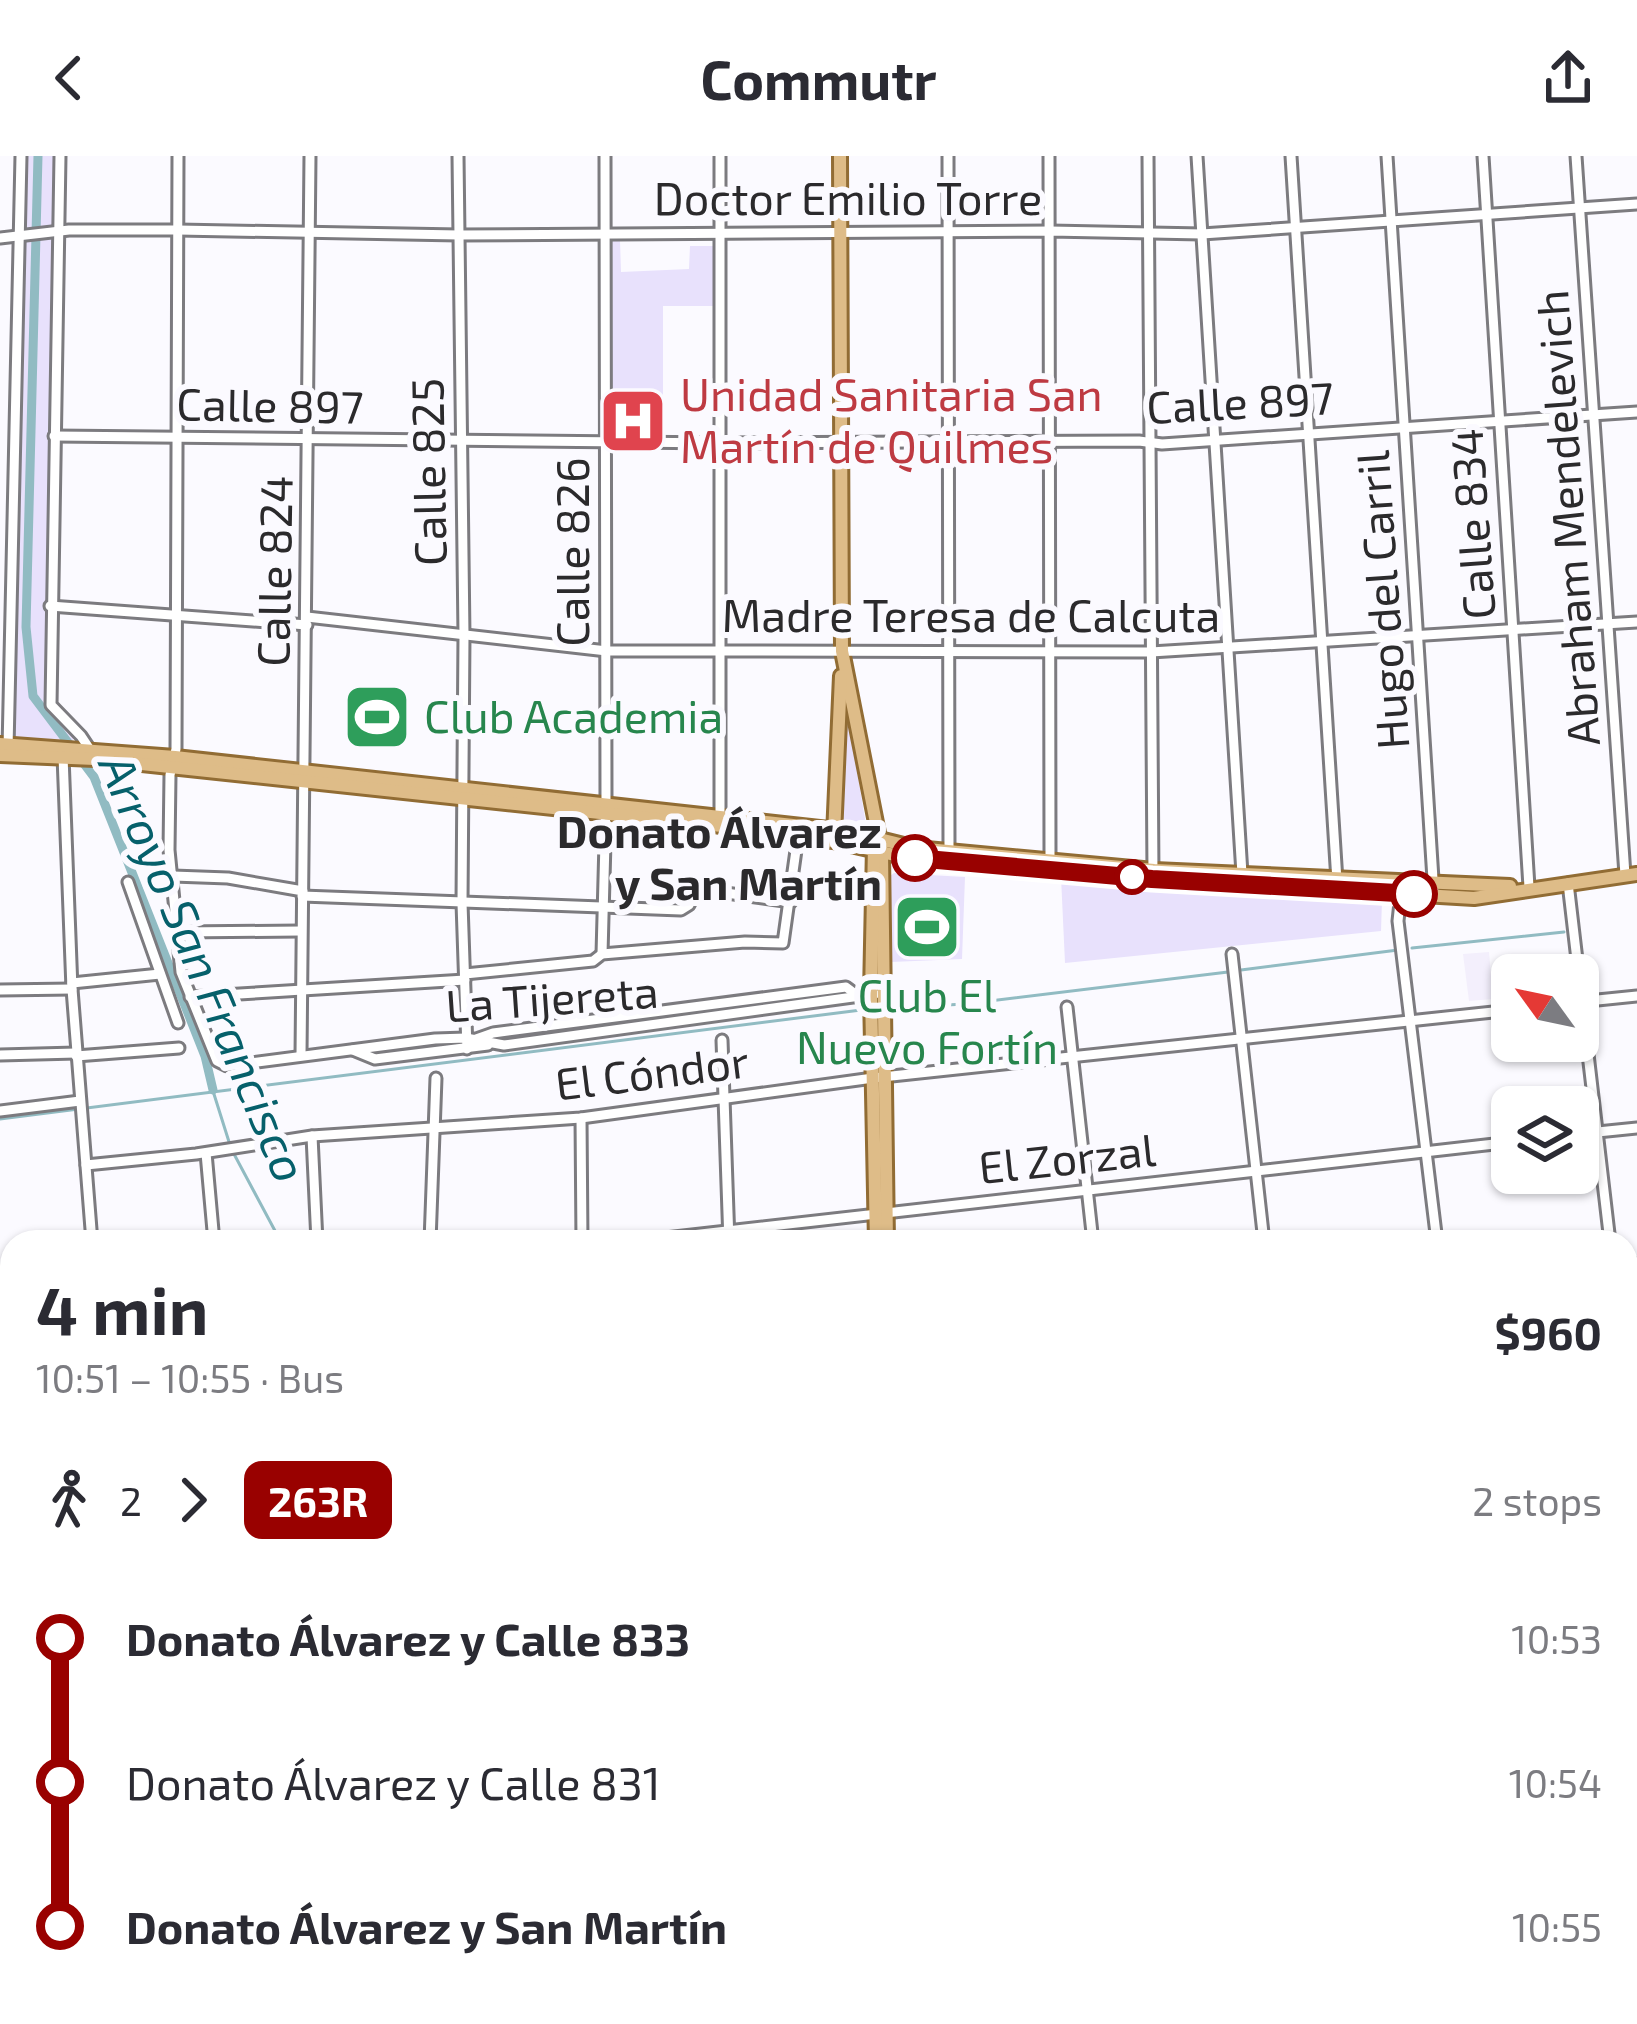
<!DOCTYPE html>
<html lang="en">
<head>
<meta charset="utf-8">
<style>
	:root { --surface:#fff; --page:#f7f7f7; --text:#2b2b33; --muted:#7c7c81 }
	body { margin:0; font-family:"Exo 2",sans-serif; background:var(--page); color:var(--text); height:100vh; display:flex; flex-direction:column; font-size:45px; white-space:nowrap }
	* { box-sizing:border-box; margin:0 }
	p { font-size:39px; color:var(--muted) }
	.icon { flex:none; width:66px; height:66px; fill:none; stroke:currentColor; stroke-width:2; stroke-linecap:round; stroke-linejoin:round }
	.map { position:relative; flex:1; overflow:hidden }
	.sheet { position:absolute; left:0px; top:1074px; width:1638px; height:795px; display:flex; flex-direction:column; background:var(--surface); border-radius:36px 36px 0 0; box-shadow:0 3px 9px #0004 }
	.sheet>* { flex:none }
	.badge { padding:0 24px; border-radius:18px; font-size:42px; line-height:78px }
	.needle { width:78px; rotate:303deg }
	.controls { position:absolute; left:1491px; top:798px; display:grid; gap:24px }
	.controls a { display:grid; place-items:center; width:108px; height:108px; border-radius:18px; background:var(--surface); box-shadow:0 3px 9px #0004; font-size:60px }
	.map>.badge { position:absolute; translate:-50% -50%; box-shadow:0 0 0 6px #fff }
	.legs { display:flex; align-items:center; gap:18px; height:132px; padding:0 36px; font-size:39px }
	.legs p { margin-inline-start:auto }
	.summary { display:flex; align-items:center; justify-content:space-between; height:204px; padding:0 36px }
	h1 { font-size:66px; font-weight:700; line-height:90px }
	ul { padding:0 36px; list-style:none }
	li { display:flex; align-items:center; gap:42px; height:144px; font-size:45px }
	li i { display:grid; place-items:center; width:18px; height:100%; margin:0 15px; background:currentColor }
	li i::after { content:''; width:30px; height:30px; margin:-15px; border:9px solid; border-radius:50%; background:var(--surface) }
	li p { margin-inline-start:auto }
	li:first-child i { background:linear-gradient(#0000 50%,currentColor 0) }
	li:last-child i { background:linear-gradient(currentColor 50%,#0000 0) }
	header { display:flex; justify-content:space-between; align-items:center; height:156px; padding:0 36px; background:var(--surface); font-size:54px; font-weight:700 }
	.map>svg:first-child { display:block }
	.built { fill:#f3effc }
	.green { fill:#e8e1fc }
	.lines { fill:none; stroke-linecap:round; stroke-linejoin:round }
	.stream { stroke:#91bbc2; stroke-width:3 }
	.canal { stroke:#91bbc2; stroke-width:9 }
	.minor-casing { stroke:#7c7b7f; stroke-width:15 }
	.major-casing { stroke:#916c34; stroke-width:18 }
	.minor { stroke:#fff; stroke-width:9 }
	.major { stroke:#debc88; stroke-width:12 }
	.line-1-casing { stroke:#fff; stroke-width:27 }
	.line-1 { stroke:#990100; stroke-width:18 }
	.stop-1-dot { fill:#fff; stroke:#990100; stroke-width:6 }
	.labels { text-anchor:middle; stroke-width:12; stroke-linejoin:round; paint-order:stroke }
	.street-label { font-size:45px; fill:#2b2a2c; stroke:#fbfaff }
	.health-label { font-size:45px; fill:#be3a42; stroke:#fbfaff; text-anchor:start }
	.leisure-label { font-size:45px; fill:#27864d; stroke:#fbfaff; text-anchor:start }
	.stop-label { font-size:45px; font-weight:bold; fill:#2b2a2c; stroke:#fbfaff; text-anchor:end }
	.water-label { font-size:48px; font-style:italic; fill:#06606b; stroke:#fbfaff }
</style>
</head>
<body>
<header><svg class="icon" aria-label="back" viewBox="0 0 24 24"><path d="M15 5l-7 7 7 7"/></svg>Commutr<svg class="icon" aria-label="share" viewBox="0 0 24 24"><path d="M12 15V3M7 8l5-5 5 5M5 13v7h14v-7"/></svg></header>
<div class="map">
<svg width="1637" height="1868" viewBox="0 0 1637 1868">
	<rect width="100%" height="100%" fill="#fbfaff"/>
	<path class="built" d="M1489,796L1493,843L1469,845L1463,798Z"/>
	<g class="green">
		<path d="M23,0H54L46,543L51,559L73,579V588L13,583Z"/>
		<path d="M611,85H620L621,116L689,113L690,90H715V150H663V244L611,245Z"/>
		<path d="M364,543H390L389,579H363Z"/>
		<path d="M844,553L847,554L867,675L839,667Z"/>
		<path d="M894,717L965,721L962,803L891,806L890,720Z"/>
		<path d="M1061,721L1382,743L1381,775L1065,807Z"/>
	</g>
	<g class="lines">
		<g class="stream">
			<path d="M1412,792L1564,776"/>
			<path d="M1241,814L1398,794"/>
			<path d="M891,852L965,848L1228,816"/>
			<path d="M213,935L230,989"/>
			<path d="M0,963L861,854"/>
			<path d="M234,998L281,1086"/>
			<path d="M225,1857L237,1868"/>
		</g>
		<path class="canal" d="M38,0L26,471L33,540L94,621L205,900L213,934"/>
		<g class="minor-casing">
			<g id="minor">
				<path d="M60,0L51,549L81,580L93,598"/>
				<path d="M178,0L176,593L170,619L169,694L181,816L217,905L227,910L435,883L466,882L504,889L875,838"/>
				<path d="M458,0L464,479L462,747L467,893"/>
				<path d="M720,0V660"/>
				<path d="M948,0L949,695"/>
				<path d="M1049,0L1050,704"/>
				<path d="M1148,0L1153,718"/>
				<path d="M1197,0L1242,718"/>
				<path d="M1291,0L1337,725"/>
				<path d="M1387,0L1434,739"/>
				<path d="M1483,0L1529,731"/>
				<path d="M1576,0L1625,719"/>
				<path d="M0,82L69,74H178L459,79L1050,75L1202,78L1637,48"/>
				<path d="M54,280L720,287L1139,285L1162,288L1637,256"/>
				<path d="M50,450L307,469"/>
				<path d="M307,461L607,495H721L1151,496L1637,466"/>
				<path d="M8,593L21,0"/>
				<path d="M63,600L72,833L92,1086"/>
				<path d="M173,720L228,722L303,735"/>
				<path d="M128,726L178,867"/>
				<path d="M1568,727L1610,1086"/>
				<path d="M1401,737L1398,765L1437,1086"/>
				<path d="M302,740L681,754L689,749L697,733L791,746"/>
				<path d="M180,776L300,775"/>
				<path d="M602,798L606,648L605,0"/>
				<path d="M1232,798L1264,1086"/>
				<path d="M465,818L593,805L602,798L745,786L783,787L798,680"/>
				<path d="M72,827L160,818"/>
				<path d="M0,834L72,833"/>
				<path d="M190,841L465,824"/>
				<path d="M1578,846L1637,840"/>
				<path d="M1067,851L1093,1086"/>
				<path d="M476,883L493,877L846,831L858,840"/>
				<path d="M722,884L729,1086"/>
				<path d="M353,894L375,903L488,889"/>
				<path d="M0,899L76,897"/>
				<path d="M301,899L310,0"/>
				<path d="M76,900L179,892"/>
				<path d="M0,955L80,945"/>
				<path d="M581,962L582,1086"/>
				<path d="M1578,978L1637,972"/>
				<path d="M312,980L317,1086"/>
				<path d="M206,997L214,1086"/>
				<path d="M86,1009L196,998L312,980L581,962L873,922L1512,854"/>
				<path d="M430,1086L436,922"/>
				<path d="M630,1086L1512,986"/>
				<path d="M1626,1109L1637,1108"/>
				<path d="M0,1224H12"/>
				<path d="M1626,1231V1245"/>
				<path d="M1626,1260L1637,1268"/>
				<path d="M0,1290H12"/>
				<path d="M1626,1333L1637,1332"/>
				<path d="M0,1360H12"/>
				<path d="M0,1428H12"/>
				<path d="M1626,1432H1637"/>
				<path d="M0,1493H12"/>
				<path d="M1626,1528L1637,1527"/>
				<path d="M0,1561H12"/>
				<path d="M1626,1703L1637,1702"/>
				<path d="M1626,1801L1637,1800"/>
				<path d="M136,1857L137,1868"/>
				<path d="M240,1857L249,1868"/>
				<path d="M299,1857V1868"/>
				<path d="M444,1857L445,1868"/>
				<path d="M594,1857V1868"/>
				<path d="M740,1857L741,1868"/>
				<path d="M1175,1857L1176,1868"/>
				<path d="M1346,1857L1348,1868"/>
				<path d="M1518,1857L1519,1868"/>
				<path d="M3,1868L7,1638L12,1619"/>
				<path d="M992,1868L1094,1857"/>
			</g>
		</g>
		<g class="major-casing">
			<g id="major">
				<path d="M840,0L842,495L882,697L887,1086"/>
				<path d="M0,588L175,601L847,675L916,692L1154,714L1510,730"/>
				<path d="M0,599L95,603L722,670L833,685L899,700L1152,723L1474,742L1637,718"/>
				<path d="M834,679L841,520"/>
				<path d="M874,690L871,838L876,1086"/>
				<path d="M889,1857V1868"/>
				<path d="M901,1857V1868"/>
			</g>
		</g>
		<use href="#minor" class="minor"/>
		<use href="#major" class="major"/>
	</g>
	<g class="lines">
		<g class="line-1-casing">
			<path id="line-1" d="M915,702L1152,723L1414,738"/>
		</g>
		<use href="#line-1" class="line-1"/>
	</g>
	<defs>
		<g id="hospital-square" transform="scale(3.45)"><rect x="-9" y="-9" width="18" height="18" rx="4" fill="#e0444e" stroke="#fbfaff"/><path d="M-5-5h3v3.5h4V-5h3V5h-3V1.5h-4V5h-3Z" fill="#fff"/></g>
		<g id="stadium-square" transform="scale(3.45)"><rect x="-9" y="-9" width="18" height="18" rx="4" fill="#2e9e5b" stroke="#fbfaff"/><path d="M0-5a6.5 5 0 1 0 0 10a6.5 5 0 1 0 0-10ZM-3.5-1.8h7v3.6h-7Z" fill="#fff"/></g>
	</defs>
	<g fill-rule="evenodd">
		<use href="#hospital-square" x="633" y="265"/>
		<use href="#stadium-square" x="377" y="561"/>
		<use href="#stadium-square" x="927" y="771"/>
	</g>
	<g class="stop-1-dot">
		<circle cx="915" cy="702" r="21"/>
		<circle cx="1132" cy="721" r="15"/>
		<circle cx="1414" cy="738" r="21"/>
	</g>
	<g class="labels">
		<g class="street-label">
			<text x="848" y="59">Doctor Emilio Torre</text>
			<text transform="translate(1240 247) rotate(-3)" y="16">Calle 897</text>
			<text transform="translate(270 250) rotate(1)" y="16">Calle 897</text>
			<text transform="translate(429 316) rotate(-91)" y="16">Calle 825</text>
			<text transform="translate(1568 362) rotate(-94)" y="16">Abraham Mendelevich</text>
			<text transform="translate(1473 368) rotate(-94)" y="16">Calle 834</text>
			<text transform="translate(573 396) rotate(-90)" y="16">Calle 826</text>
			<text transform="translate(275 415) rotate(-89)" y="16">Calle 824</text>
			<text transform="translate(1383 444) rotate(-94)" y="16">Hugo del Carril</text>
			<text x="971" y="476">Madre Teresa de Calcuta</text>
			<text transform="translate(552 843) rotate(-4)" y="16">La Tijereta</text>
			<text transform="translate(652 917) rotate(-7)" y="16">El Cóndor</text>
			<text transform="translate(1067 1003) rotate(-6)" y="16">El Zorzal</text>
		</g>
		<g class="health-label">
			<text x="680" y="255">Unidad Sanitaria San<tspan x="680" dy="52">Martín de Quilmes</tspan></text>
		</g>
		<g class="leisure-label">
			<text x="424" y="577">Club Academia</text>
			<text x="927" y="856" text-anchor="middle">Club El<tspan x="927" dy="52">Nuevo Fortín</tspan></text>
		</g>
		<g class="stop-label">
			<text x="882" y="692">Donato Álvarez<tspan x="882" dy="52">y San Martín</tspan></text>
		</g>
		<g class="water-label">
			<text transform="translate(203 812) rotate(67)" y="17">Arroyo San Francisco</text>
		</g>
	</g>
</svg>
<div class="controls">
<a><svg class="needle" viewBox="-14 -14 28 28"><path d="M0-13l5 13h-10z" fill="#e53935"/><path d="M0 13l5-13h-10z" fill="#7c7c81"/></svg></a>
<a><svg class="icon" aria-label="layers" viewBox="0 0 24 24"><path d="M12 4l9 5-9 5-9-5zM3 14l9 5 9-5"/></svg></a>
</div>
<section class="sheet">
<div class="summary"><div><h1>4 min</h1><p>10:51 – 10:55 · Bus</p></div><b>$960</b></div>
<div class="legs"><svg class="icon" aria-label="walk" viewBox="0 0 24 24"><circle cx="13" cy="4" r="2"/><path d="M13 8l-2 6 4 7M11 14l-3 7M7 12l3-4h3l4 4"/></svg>2<svg class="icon" aria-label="forward" viewBox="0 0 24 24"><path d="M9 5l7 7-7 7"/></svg><b class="badge" style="background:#990100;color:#fff">263R</b><p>2 stops</p></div>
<ul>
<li><i style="color:#990100"></i><b>Donato Álvarez y Calle 833</b><p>10:53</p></li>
<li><i style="color:#990100"></i><span>Donato Álvarez y Calle 831</span><p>10:54</p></li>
<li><i style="color:#990100"></i><b>Donato Álvarez y San Martín</b><p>10:55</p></li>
</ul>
</section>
</div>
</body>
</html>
